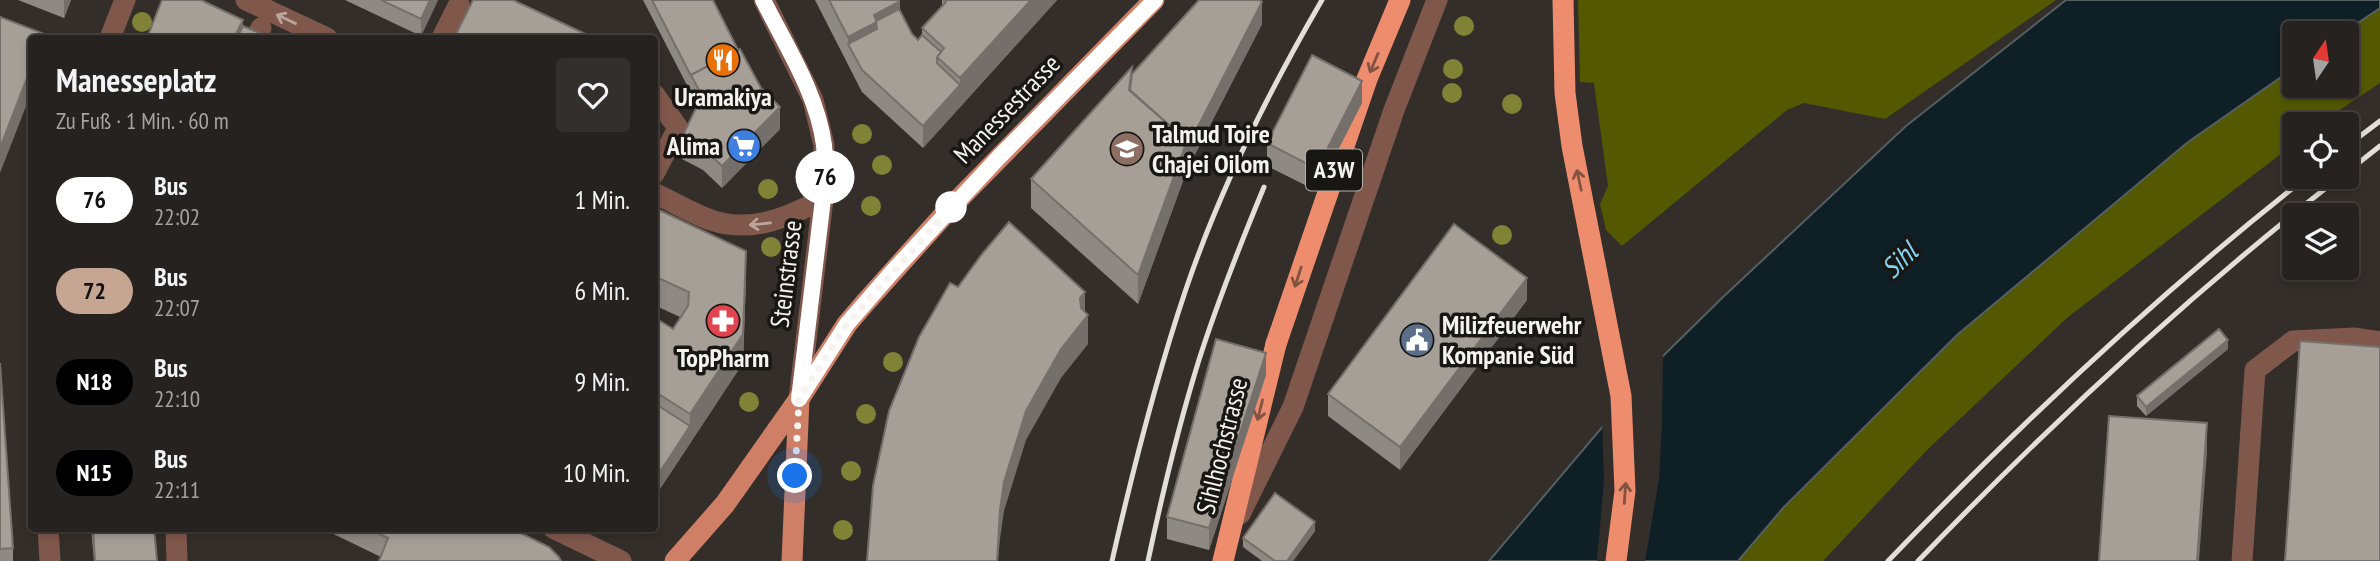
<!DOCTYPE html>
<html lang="de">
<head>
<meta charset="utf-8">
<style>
	:root { --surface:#26221f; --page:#322f2c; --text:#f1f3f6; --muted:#a4a4a4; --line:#423f3d }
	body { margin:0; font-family:"PT Sans Narrow",sans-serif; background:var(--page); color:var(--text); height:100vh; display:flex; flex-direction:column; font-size:26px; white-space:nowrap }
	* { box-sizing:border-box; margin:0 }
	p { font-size:23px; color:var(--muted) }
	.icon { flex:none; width:38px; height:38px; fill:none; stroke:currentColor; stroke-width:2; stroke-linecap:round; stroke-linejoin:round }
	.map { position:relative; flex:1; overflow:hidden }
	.drawer { position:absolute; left:28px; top:35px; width:630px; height:497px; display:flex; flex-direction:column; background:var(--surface); border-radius:7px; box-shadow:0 4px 10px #0003,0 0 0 2px var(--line) }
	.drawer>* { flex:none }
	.badge { padding:0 14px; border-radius:23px; font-size:24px; line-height:46px }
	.needle { width:46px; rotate:13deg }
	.controls { position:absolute; left:2282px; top:21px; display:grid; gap:14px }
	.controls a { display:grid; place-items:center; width:77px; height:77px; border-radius:7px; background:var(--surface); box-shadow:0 4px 10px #0003,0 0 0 2px var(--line); font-size:35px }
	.you { position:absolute; width:35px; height:35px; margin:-18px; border:5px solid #fff; border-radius:50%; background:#1a73e8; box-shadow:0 0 0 10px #1a73e833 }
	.map>.badge { position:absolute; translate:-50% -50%; box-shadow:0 0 0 4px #fff }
	.round { display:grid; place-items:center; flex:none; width:74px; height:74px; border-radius:7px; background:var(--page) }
	.summary { display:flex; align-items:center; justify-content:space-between; height:119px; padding:0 28px }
	h1 { font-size:33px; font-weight:700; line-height:52px }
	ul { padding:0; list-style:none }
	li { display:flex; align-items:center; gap:21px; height:91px; padding:0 28px }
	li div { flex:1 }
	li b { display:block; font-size:26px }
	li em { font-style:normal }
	li .badge { min-width:77px; font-weight:700; text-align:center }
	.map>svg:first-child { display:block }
	.green { fill:#545901 }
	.water { fill:#0e1f25; stroke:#545f62; stroke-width:2 }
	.pier { fill:#332e29 }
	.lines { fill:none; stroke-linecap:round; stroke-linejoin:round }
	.minor { stroke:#80584b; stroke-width:21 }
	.major { stroke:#ce7f65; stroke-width:21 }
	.highway { stroke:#ed8d6e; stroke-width:21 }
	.rail { stroke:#e2dfdb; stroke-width:5 }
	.highway-bridge { stroke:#ed8d6e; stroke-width:21 }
	.tree { fill:#808336 }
	.wall { fill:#8e8983 }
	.shaded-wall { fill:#746f6a }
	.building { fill:#a59f98; stroke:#746f6a; stroke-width:2 }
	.oneway { stroke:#bba69d }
	.oneway2 { stroke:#835241 }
	.line-casing { stroke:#fff; stroke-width:16 }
	.line { stroke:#fff; stroke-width:10 }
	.walk { stroke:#f6f3ef; stroke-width:7; stroke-dasharray:0 12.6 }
	.stop-dot { fill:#fff; stroke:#fff; stroke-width:3.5 }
	.labels { text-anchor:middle; stroke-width:7; stroke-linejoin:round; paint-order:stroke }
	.shield { fill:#191714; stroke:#b4b1ad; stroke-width:2 }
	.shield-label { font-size:24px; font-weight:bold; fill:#f6f3ef }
	.poi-label { font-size:26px; font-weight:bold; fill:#f6f3ef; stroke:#191714 }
	.street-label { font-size:26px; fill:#f6f3ef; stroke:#191714 }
	.water-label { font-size:28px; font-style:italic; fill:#80d6f4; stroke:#191714 }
</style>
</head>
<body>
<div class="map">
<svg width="2380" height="561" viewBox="0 0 2380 561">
	<rect width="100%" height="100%" fill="#332e29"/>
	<g class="green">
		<path d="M1578,0H2056L1885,119L1804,103L1787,110L1622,246L1606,230L1600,204L1608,186L1594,83L1580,82Z"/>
		<path d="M2380,8V83L2319,124H2294V144L2068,317L1927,450L1823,561H1738L1783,508L1957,335L2188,142L2294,68V86H2347V33H2343Z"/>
	</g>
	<path class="water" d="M2066,0H2380V8L2343,33H2294V68L2188,142L1957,335L1783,508L1738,561H1489L1659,360L1722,298L1906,126Z"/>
	<path class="pier" d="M1663,351L1662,423L1659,480L1645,561H1597L1604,480L1602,420Z"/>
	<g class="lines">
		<g class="minor">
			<path d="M246,0L327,38"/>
			<path d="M764,0L813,100L824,145L823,199L799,399"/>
			<path d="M110,38L125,0"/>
			<path d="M256,38L261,28"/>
			<path d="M442,38L459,4"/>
			<path d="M654,94L678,128L654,174"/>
			<path d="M654,193C674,202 694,215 714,221C753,233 788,217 823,199"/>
			<path d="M1240,514L1293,407L1394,110L1437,0"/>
			<path d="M48,528L50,561"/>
			<path d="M176,528L177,561"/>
			<path d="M553,528L621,561"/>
			<path d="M2242,561L2255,370L2293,341L2355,338L2380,342"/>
		</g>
		<g class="major">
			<path d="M675,561L725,504L799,399L847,324L864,304L951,207L1154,0"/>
			<path d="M792,561L799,399"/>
		</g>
		<g class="highway">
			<path d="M1563,0L1565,93L1572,146L1621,396L1625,491L1616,561"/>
			<path d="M1276,344L1367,79L1400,0"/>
		</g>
		<g class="rail">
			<path d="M2347,146L2380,121"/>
			<path d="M2347,172L2380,146"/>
			<path d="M1112,561C1133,469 1156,378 1186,289C1220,189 1269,91 1322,0"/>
			<path d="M1148,561C1162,495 1178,428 1198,363C1217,303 1240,245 1264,187"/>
			<path d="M1888,561C2019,425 2158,294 2307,177"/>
			<path d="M1918,561C2050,424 2190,294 2340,177"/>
		</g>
		<path class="highway-bridge" d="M1223,561L1276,344"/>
	</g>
	<g class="tree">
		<circle cx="142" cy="22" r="10"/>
		<circle cx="1464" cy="26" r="10"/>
		<circle cx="1453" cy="69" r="10"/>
		<circle cx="1452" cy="93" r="10"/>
		<circle cx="1512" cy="104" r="10"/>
		<circle cx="862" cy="134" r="10"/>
		<circle cx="882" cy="165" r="10"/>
		<circle cx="768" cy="189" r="10"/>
		<circle cx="871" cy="206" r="10"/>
		<circle cx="1502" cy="235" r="10"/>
		<circle cx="771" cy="247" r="10"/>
		<circle cx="893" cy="362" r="10"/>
		<circle cx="749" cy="402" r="10"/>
		<circle cx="866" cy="414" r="10"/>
		<circle cx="851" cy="471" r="10"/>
		<circle cx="843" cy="530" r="10"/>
	</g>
	<g class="wall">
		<path d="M18,0H71L64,18Z"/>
		<path d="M345,0H438L421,36Z"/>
		<path d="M643,0H713L780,129L722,188L703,170L682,159V137L696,108L691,97V93Z"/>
		<path d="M815,0H900V11L912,34L918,40L922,35V28L942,7V0H1057L923,148L862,92Z"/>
		<path d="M1262,24L1187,170L1138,304L1031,208V179L1132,74Z"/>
		<path d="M1362,103L1317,191L1267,166V143Z"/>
		<path d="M654,209L746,280L743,363L654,498V317L673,329L680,317L654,305Z"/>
		<path d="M1527,300L1400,470L1328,416V394Z"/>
		<path d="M2228,349L2146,416L2137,406V396Z"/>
		<path d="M0,363L13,548V561H0Z"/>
		<path d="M1266,375L1209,550L1167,539V517Z"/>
		<path d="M91,528H154L157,561H94Z"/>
		<path d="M321,528H511L381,557Z"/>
		<path d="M1315,531L1293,561H1262L1243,547V538Z"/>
	</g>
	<g class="shaded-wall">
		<path d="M64,0H71L64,18Z"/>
		<path d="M430,0H438L421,36V19Z"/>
		<path d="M895,0H900V21L848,44V37L874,15Z"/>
		<path d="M1031,0H1057L960,107V78Z"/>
		<path d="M1262,2V24L1187,170L1138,304V275L1187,141Z"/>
		<path d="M243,20V38H234Z"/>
		<path d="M32,65V91L0,173V148Z"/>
		<path d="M1362,81V103L1317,191V169Z"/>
		<path d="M960,85V107L923,148V126Z"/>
		<path d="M780,107V129L722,188V166Z"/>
		<path d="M657,109V126L654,132V115Z"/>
		<path d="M746,251L743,363L654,498V481L690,426V414Z"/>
		<path d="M1527,278V300L1400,470V447Z"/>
		<path d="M1085,292V318L1088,315V344L1061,378L1026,440L1004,511L1000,539L998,561H997L1000,510L1004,482L1026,411L1080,298Z"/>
		<path d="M2228,340V349L2146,416V407Z"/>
		<path d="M1266,353V375L1209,550V528Z"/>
		<path d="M2207,423V452L2199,561H2197Z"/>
		<path d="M1315,522V531L1293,561H1287Z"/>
	</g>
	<g class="building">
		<path d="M162,0H201L243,20L234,38H147Z"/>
		<path d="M381,0H430L421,19Z"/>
		<path d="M473,0H513L594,38H465L456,34Z"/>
		<path d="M652,0H713L738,50L691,75V76Z"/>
		<path d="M829,0H898L899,2L874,15L877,22L848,37Z"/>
		<path d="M944,0H1031L960,78L937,57L944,48L922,28L946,2Z"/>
		<path d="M1199,0H1260L1262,2L1187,148V141L1130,90L1132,74Z"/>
		<path d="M899,9L912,34L918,40L922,35L941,52L937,57V63L960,85L923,126L862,70L848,44L877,29L876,21Z"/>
		<path d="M0,17L47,35L46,38H32V65L0,148Z"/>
		<path d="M243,26L271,38H237Z"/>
		<path d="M740,49L761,88L780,107L722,166L703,148L682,137L702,96L691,75Z"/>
		<path d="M1312,55L1362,81L1317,169L1267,143Z"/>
		<path d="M1132,67L1129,90L1187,141L1138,275L1031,179Z"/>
		<path d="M654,103L657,109L654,115Z"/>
		<path d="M655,208L746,251L743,334L690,414L654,391V358L659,351L654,348V317L673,329L688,306L689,292L654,276Z"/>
		<path d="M1009,222L1085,292L1080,298L1081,308L1088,315L1061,349L1026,411L1004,482L1000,510L997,561H867L873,486L889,411L919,337L950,283L958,287L982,254Z"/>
		<path d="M1454,224L1527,278L1400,447L1328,394Z"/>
		<path d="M2219,329L2228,340L2146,407L2137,396Z"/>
		<path d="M1216,339L1266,353L1209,528L1167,517Z"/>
		<path d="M2300,341L2380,347V561H2285Z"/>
		<path d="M0,363L13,548L0,549Z"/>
		<path d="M654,403L690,426L654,481Z"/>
		<path d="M2109,416L2207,423L2197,561H2099Z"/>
		<path d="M1275,493L1315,522L1287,561H1275L1243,538Z"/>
		<path d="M93,528H154L157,561H95Z"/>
		<path d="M368,528H511L549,547L559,557L561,561H379L388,538Z"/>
	</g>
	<defs><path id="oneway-shaft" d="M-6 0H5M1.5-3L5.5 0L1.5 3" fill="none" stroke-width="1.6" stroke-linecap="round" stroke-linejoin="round" transform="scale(1.75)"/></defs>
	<g class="oneway">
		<use href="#oneway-shaft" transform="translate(286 19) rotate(-155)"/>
		<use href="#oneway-shaft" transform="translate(760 224) rotate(174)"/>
	</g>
	<g class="oneway2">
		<use href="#oneway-shaft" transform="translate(1374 63) rotate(113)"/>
		<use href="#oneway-shaft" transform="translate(1579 180) rotate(-102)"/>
		<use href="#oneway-shaft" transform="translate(1298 277) rotate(108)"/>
		<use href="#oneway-shaft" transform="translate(1260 410) rotate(104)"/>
		<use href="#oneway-shaft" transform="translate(1625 493) rotate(-86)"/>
	</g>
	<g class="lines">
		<g class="line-casing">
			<path id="line" d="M763,0C786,46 817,93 824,145C826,163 824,181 823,199L799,399L847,324L893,271L999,157L1155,0"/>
		</g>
		<use href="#line" class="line"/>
		<path class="walk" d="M795,476L799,399L847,324L951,207"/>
	</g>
	<defs>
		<g id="restaurant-disc" transform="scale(1.75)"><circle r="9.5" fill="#e8710a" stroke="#191714"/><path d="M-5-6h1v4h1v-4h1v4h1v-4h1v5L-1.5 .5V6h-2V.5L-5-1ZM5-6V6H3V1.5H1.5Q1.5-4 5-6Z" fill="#fff"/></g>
		<g id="supermarket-disc" transform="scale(1.75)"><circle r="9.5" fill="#3f7fe0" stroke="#191714"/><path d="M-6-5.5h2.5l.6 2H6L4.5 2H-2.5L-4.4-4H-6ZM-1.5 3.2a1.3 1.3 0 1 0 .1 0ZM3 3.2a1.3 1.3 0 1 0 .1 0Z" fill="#fff"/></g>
		<g id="school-disc" transform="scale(1.75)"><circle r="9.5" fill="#8d6e63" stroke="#191714"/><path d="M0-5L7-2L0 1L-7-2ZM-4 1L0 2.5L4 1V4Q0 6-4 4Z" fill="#fff"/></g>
		<g id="pharmacy-disc" transform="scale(1.75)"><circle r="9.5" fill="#e0444e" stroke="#191714"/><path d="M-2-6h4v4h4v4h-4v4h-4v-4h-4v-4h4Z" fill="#fff"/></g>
		<g id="civic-disc" transform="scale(1.75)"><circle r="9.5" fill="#5c6f8a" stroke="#191714"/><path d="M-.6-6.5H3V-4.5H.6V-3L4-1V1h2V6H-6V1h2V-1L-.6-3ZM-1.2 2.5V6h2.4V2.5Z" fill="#fff"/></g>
	</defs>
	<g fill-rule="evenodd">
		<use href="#restaurant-disc" x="723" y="60"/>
		<use href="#supermarket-disc" x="744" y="146"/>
		<use href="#school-disc" x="1127" y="149"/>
		<use href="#pharmacy-disc" x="723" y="321"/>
		<use href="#civic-disc" x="1417" y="340"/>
	</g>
	<circle class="stop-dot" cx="951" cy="207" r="14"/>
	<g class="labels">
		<rect class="shield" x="1306" y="149.5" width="56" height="41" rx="5"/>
		<g class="shield-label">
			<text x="1334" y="178">A3W</text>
		</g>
		<g class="poi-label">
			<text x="723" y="106">Uramakiya</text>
			<text x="1152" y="143" text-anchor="start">Talmud Toire<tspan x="1152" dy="30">Chajei Oilom</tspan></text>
			<text x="720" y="155" text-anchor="end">Alima</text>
			<text x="1442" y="334" text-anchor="start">Milizfeuerwehr<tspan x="1442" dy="30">Kompanie Süd</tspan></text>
			<text x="723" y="367">TopPharm</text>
		</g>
		<g class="street-label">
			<text transform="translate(1007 109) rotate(-46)" y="9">Manessestrasse</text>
			<text transform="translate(786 274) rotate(-83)" y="9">Steinstrasse</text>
			<text transform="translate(1222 446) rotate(-76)" y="9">Sihlhochstrasse</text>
		</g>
		<g class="water-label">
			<text transform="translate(1899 260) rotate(-44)" y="10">Sihl</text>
		</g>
	</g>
</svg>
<div class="controls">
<a><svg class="needle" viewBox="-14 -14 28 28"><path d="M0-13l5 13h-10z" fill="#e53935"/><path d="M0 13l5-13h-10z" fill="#a4a4a4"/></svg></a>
<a><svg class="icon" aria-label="locate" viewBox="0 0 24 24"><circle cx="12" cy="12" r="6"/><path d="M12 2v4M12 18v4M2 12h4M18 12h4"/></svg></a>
<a><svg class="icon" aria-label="layers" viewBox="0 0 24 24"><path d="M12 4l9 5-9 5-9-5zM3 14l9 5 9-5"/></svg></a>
</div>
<div class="you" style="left:795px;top:476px"></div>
<b class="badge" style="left:825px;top:177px;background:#fff;color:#111">76</b>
<section class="drawer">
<div class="summary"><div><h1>Manesseplatz</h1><p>Zu Fuß · 1 Min. · 60 m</p></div><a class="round"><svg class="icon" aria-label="heart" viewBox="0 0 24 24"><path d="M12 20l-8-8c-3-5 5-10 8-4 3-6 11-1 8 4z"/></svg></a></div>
<ul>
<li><span class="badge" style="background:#fff;color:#111">76</span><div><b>Bus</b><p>22:02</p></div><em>1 Min.</em></li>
<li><span class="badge" style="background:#c6a693;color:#111">72</span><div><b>Bus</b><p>22:07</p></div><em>6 Min.</em></li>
<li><span class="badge" style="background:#000;color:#fff">N18</span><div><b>Bus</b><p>22:10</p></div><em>9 Min.</em></li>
<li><span class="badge" style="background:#000;color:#fff">N15</span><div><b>Bus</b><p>22:11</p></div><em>10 Min.</em></li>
</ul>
</section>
</div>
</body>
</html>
